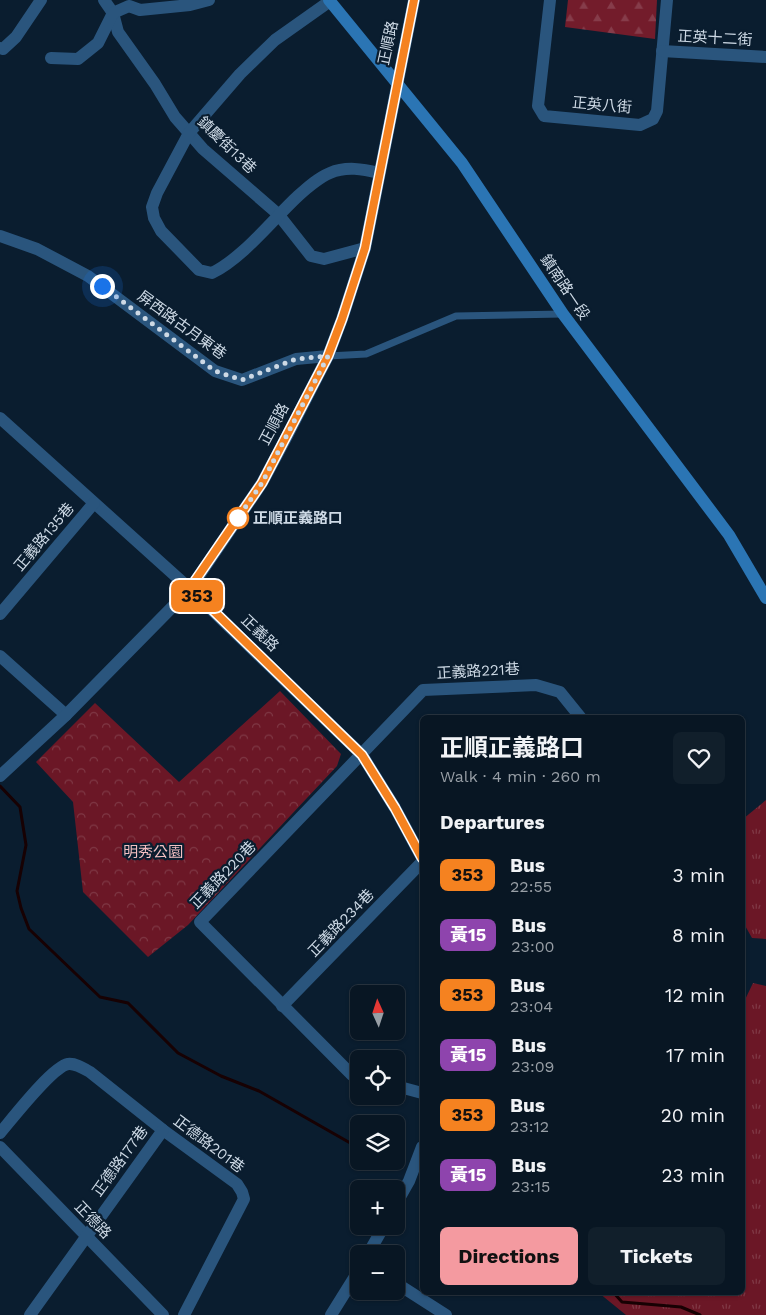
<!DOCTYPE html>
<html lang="en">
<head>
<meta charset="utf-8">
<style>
	:root { --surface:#081623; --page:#111f2b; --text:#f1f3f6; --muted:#989fa6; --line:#293541; --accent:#f49aa0 }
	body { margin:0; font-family:"Work Sans","Noto Sans TC",sans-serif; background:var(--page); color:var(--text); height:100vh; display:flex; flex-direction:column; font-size:19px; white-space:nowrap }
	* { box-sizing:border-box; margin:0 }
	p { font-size:16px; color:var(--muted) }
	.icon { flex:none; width:28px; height:28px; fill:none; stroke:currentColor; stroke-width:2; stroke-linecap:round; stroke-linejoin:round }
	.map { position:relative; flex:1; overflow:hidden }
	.details { position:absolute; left:420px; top:715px; width:325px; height:580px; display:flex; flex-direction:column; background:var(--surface); border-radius:8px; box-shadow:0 1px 4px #0004,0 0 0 1px var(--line) }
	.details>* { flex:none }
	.badge { padding:0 10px; border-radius:8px; font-size:18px; line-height:32px }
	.needle { width:32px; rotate:357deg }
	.controls { position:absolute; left:350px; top:985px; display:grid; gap:10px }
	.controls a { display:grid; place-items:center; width:55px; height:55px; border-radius:8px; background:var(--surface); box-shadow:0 1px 4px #0004,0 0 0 1px var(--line); font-size:25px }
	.you { position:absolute; width:25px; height:25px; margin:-12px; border:4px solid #fff; border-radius:50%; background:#1a73e8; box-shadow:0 0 0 8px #1a73e833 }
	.map>.badge { position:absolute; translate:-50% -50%; box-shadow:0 0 0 2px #fff }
	h2 { padding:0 20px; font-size:19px; line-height:45px }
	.round { display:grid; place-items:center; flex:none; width:52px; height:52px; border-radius:8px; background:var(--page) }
	.summary { display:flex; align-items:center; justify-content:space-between; height:85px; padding:0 20px }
	h1 { font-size:24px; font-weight:700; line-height:38px }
	.action { display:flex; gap:10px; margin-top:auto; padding:10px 20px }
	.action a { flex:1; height:58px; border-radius:8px; background:var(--accent); color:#111; font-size:20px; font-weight:700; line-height:58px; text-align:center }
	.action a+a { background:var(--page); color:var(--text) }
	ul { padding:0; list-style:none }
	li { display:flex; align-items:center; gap:15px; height:60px; padding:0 20px }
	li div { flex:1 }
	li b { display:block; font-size:19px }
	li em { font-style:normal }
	li .badge { min-width:55px; font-weight:700; text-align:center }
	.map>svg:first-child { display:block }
	.grass { fill:url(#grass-tufts) }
	.forest { fill:url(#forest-firs) }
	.park { fill:url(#park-crowns) }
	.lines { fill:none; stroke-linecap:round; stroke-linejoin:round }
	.stream { stroke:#170103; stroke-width:3 }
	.lane { stroke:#2a557d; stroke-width:7 }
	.street { stroke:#2a557d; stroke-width:12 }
	.secondary { stroke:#2b75b4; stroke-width:12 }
	.line-casing { stroke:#fff; stroke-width:11 }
	.line { stroke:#f58220; stroke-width:8 }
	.walk { stroke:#cdd9e5; stroke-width:5; stroke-dasharray:0 9 }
	.stop-dot { fill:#fff; stroke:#f58220; stroke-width:2.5 }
	.labels { text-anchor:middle; stroke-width:4.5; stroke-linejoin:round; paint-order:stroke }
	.street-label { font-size:15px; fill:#cdd9e5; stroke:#0a1d2f }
	.stop-label { font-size:15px; font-weight:bold; fill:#cdd9e5; stroke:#0a1d2f; text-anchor:start }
	.park-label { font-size:15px; fill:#f3bfc1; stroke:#0a1d2f }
</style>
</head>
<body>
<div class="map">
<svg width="766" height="1315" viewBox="0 0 766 1315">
	<defs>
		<pattern id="grass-tufts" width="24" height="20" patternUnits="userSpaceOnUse" patternTransform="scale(1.25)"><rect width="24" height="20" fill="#6b1726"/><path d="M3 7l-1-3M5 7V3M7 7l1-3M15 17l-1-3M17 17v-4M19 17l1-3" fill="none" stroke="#7f3845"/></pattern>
		<pattern id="forest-firs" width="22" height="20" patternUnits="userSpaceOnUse" patternTransform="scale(1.25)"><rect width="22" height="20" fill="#731c2b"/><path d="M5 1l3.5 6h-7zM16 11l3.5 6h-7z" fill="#863c4a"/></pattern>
		<pattern id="park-crowns" width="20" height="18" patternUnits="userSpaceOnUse" patternTransform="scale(1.25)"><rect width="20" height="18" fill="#6b1726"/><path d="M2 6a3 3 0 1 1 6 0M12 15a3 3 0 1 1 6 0" fill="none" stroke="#7f3845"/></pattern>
	</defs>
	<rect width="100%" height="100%" fill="#0a1d2f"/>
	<g class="grass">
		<path d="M766,800V939L752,938L743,922V819Z"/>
		<path d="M753,983L766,986V1315H626L599,1293L742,1292V1006Z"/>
	</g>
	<path class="forest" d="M568,0H657L655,39L565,27Z"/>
	<path class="park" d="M280,691L341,754L337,766L188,925L148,957L83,892L73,802L36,762L95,703L179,782Z"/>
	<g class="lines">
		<g class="stream">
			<path d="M0,786L20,807L26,845L17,891L21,908L29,929L100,997L128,1003L178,1053L221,1076L259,1091L359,1148"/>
			<path d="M389,1161L396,1164"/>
			<path d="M613,1292L622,1302L681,1307L700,1315"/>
		</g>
		<path class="lane" d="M328,356L366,354L456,316L563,314"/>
		<g class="street">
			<path d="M104,0L113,13L118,32L155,84L175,117L203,149L278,214L311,256L324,259L365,248"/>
			<path d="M550,0L538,106L544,116L640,125L653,119L657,111L667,0"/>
			<path d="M330,1L275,40L240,74L189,133L157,193L152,207L154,218L161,231L199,270L212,273C244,257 272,220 298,196C308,187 318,178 330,173C346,166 363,169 379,173"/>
			<path d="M0,48L3,49L16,37L41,0"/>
			<path d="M662,51L766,57"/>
			<path d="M51,58L78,59L98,43L113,13L129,6L140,10L190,5L209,0"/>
			<path d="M0,236L37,249L88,276L215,371L242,380L296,359L328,356"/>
			<path d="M0,418L190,589L362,755L395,808L422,858"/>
			<path d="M0,614L94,503"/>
			<path d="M0,656L66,715"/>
			<path d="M0,776L66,715L190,589L262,483L286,438L328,356L342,319L365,248L414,0"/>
			<path d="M282,1006L422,862"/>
			<path d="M359,1076L352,1075L200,922L423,690L536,685L560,692L581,718"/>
			<path d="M396,1086L422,1093"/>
			<path d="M0,1133C12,1119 52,1067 68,1064C75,1063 83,1068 90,1072L163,1130L237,1184L242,1192L244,1199L184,1315"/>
			<path d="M0,1147L163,1315"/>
			<path d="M396,1204L409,1181L422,1147"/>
			<path d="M368,1254L384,1226"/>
			<path d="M396,1283L446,1315"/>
			<path d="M30,1315L163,1130"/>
			<path d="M331,1315L359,1270"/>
		</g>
		<path class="secondary" d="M329,0L462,163L563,314L729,535L766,598"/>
	</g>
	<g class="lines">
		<g class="line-casing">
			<path id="line" d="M414,0L365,248L342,319L328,356L262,483L190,588L362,755L395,808L422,858"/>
		</g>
		<use href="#line" class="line"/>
		<path class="walk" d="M102,286L215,371L242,380L296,359L328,356L262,483L238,518"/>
	</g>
	<circle class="stop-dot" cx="238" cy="518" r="10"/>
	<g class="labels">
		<g class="street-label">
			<text transform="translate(715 38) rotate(3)" y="5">正英十二街</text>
			<text transform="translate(388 43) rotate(-78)" y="5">正順路</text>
			<text transform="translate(602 105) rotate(5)" y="5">正英八街</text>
			<text transform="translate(227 145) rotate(44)" y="5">鎮慶街13巷</text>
			<text transform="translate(565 287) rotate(56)" y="5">鎮南路一段</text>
			<text transform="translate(182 325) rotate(36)" y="5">屏西路古月東巷</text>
			<text transform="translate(274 424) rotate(-62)" y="5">正順路</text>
			<text transform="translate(44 537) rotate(-50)" y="5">正義路135巷</text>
			<text transform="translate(260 633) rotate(44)" y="5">正義路</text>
			<text transform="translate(478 671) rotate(-3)" y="5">正義路221巷</text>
			<text transform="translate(223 875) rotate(-46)" y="5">正義路220巷</text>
			<text transform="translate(341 923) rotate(-46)" y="5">正義路234巷</text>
			<text transform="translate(209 1144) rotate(37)" y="5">正德路201巷</text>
			<text transform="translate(120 1161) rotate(-54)" y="5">正德路177巷</text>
			<text transform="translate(93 1220) rotate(46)" y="5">正德路</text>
		</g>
		<g class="stop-label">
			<text x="253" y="523">正順正義路口</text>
		</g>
		<g class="park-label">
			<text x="153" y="857">明秀公園</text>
		</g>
	</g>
</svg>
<div class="controls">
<a><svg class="needle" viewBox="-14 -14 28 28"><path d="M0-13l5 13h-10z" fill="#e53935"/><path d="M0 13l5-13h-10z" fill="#989fa6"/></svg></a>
<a><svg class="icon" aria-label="locate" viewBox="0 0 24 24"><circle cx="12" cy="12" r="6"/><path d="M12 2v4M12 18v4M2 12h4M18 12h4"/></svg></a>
<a><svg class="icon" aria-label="layers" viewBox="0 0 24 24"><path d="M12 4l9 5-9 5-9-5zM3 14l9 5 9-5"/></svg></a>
<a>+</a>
<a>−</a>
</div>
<div class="you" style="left:102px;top:286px"></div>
<b class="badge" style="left:197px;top:596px;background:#f58220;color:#111">353</b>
<section class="details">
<div class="summary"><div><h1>正順正義路口</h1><p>Walk · 4 min · 260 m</p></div><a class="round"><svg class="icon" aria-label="heart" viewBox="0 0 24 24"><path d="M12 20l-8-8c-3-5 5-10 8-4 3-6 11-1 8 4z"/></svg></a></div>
<h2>Departures</h2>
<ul>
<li><span class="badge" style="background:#f58220;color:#111">353</span><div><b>Bus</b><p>22:55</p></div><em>3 min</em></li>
<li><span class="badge" style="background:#8e44ad;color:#fff">黃15</span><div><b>Bus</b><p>23:00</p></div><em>8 min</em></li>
<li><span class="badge" style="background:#f58220;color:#111">353</span><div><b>Bus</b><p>23:04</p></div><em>12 min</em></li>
<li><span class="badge" style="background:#8e44ad;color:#fff">黃15</span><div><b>Bus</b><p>23:09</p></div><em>17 min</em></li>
<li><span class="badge" style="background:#f58220;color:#111">353</span><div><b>Bus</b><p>23:12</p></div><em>20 min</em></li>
<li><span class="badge" style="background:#8e44ad;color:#fff">黃15</span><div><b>Bus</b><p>23:15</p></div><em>23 min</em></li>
</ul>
<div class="action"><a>Directions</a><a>Tickets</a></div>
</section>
</div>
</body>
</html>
